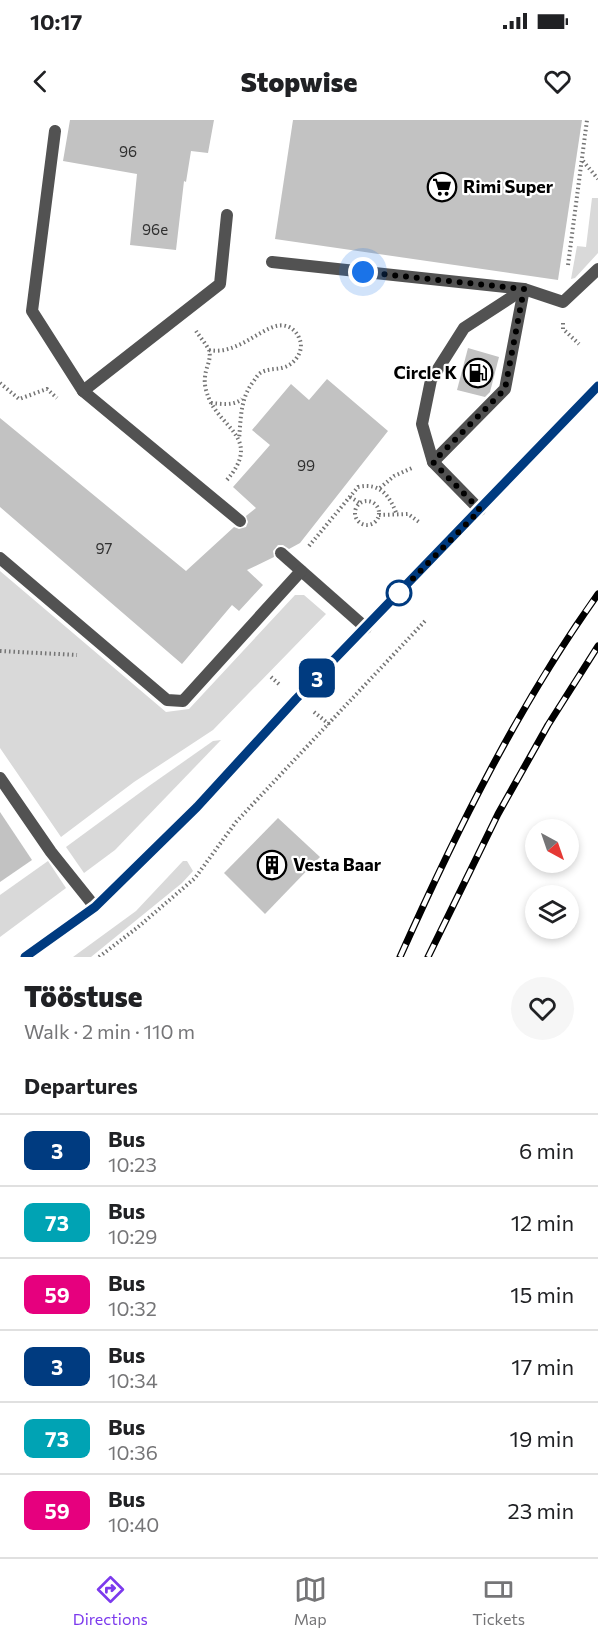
<!DOCTYPE html>
<html lang="en">
<head>
<meta charset="utf-8">
<style>
	:root { --surface:#fff; --page:#f6f6f6; --text:#202124; --muted:#757577; --line:#e0e0e0; --accent:#7c3aed }
	body { margin:0; font-family:Commissioner,sans-serif; background:var(--page); color:var(--text); height:100vh; display:flex; flex-direction:column; font-size:22px; white-space:nowrap }
	* { box-sizing:border-box; margin:0 }
	p { font-size:20px; color:var(--muted) }
	.icon { flex:none; width:33px; height:33px; fill:none; stroke:currentColor; stroke-width:2; stroke-linecap:round; stroke-linejoin:round }
	.map { position:relative; height:837px; overflow:hidden }
	.sheet { display:flex; flex-direction:column; background:var(--surface); flex:1 }
	.sheet>* { flex:none }
	.badge { padding:0 12px; border-radius:9px; font-size:21px; line-height:39px }
	.needle { width:39px; rotate:140deg }
	.controls { position:absolute; left:525px; top:699px; display:grid; gap:12px }
	.controls a { display:grid; place-items:center; width:54px; height:54px; border-radius:50%; background:var(--surface); box-shadow:0 3px 9px #0003; font-size:30px }
	.you { position:absolute; width:30px; height:30px; margin:-15px; border:4px solid #fff; border-radius:50%; background:#1a73e8; box-shadow:0 0 0 9px #1a73e833 }
	.map>.badge { position:absolute; translate:-50% -50%; box-shadow:0 0 0 3px #fff }
	h2 { padding:0 24px; font-size:22px; line-height:54px }
	.round { display:grid; place-items:center; flex:none; width:63px; height:63px; border-radius:32px; background:var(--page) }
	.summary { display:flex; align-items:center; justify-content:space-between; height:102px; padding:0 24px }
	h1 { font-size:28px; font-weight:800; line-height:45px }
	ul { padding:0; list-style:none }
	li { display:flex; align-items:center; gap:18px; height:72px; padding:0 24px; border-top:2px solid var(--line) }
	li div { flex:1 }
	li b { display:block; font-size:22px }
	li em { font-style:normal }
	li .badge { min-width:66px; font-weight:700; text-align:center }
	.status { display:flex; justify-content:space-between; align-items:center; height:42px; padding:0 30px; background:var(--surface); direction:ltr }
	.status svg { height:16px; fill:currentColor }
	header { display:flex; justify-content:space-between; align-items:center; height:78px; padding:0 24px; background:var(--surface); font-size:27px; font-weight:800 }
	.menu { display:flex; justify-content:space-around; align-items:center; height:84px; border-top:2px solid var(--line); background:var(--surface); font-size:16px; color:var(--muted) }
	.menu a { display:grid; justify-items:center; gap:3px }
	.menu .current { color:var(--accent) }
	.map>svg:first-child { display:block }
	.green { fill:#d9d9d9 }
	.building { fill:#c2c2c2 }
	.lines { fill:none; stroke-linecap:round; stroke-linejoin:round }
	.path { stroke:#747474; stroke-width:4; stroke-dasharray:1.5 3; stroke-linecap:butt }
	.service { stroke:#525252; stroke-width:12 }
	.tertiary { stroke:#525252; stroke-width:12 }
	.rail-casing { stroke:#000; stroke-width:7 }
	.rail { stroke:#fff; stroke-width:4.5; stroke-dasharray:14; stroke-linecap:butt }
	.line-casing { stroke:#fff; stroke-width:14 }
	.line { stroke:#003b80; stroke-width:9 }
	.walk { stroke:#000; stroke-width:6; stroke-dasharray:0 10.8 }
	.stop-dot { fill:#fff; stroke:#003b80; stroke-width:3 }
	.labels { text-anchor:middle; stroke-width:4.5; stroke-linejoin:round; paint-order:stroke }
	.number-label { font-size:15px; fill:#303030 }
	.poi-label { font-size:18px; font-weight:bold; fill:#000; stroke:#fff; text-anchor:start }
</style>
</head>
<body>
<div class="status"><b>10:17</b><svg viewBox="0 0 49 12"><path d="M0 12V9h3v3zM5 12V6h3v6zM10 12V3h3v9zM15 12V0h3v12zM26 1h20v11H26zM47 4h2v5h-2z"/></svg></div>
<header><svg class="icon" aria-label="back" viewBox="0 0 24 24"><path d="M15 5l-7 7 7 7"/></svg>Stopwise<svg class="icon" aria-label="heart" viewBox="0 0 24 24"><path d="M12 20l-8-8c-3-5 5-10 8-4 3-6 11-1 8 4z"/></svg></header>
<div class="map">
<svg width="598" height="837" viewBox="0 0 598 837">
	<rect width="100%" height="100%" fill="#fff"/>
	<g class="green">
		<path d="M592,78H598V133L575,158L571,159L577,126L586,127Z"/>
		<path d="M0,451L166,592L189,589L295,475H304L326,494L213,610L134,662L61,717L0,628Z"/>
		<path d="M221,620L115,730L84,753L66,727L149,666L213,621Z"/>
		<path d="M48,741L66,768L0,817V775Z"/>
		<path d="M183,741H187L193,751L182,763L91,837H73L136,791Z"/>
	</g>
	<g class="building">
		<path d="M70,0H214L208,33L191,31L186,62L184,61L176,130L130,125L137,54L63,41Z"/>
		<path d="M293,0H582L558,160L275,119Z"/>
		<path d="M468,228L499,237L490,272L485,277L457,270Z"/>
		<path d="M327,259L388,311L300,423L289,429L283,425H278L273,431L274,437L247,450L263,465L239,491L232,485L182,544L0,387V298L186,451L234,407L239,409L246,407L248,402L246,396L256,388L233,367L270,325L252,310L291,264L309,280Z"/>
		<path d="M0,692L32,740L0,762Z"/>
		<path d="M278,698L320,737L265,794L224,753Z"/>
	</g>
	<g class="lines">
		<g class="path">
			<path d="M583,41L598,59"/>
			<path d="M568,145L587,0"/>
			<path d="M563,203V209L579,224"/>
			<path d="M196,211C200,217 206,224 209,230C212,240 205,248 205,258C204,263 206,271 208,276C219,308 264,318 226,361"/>
			<path d="M209,230C240,236 267,200 286,206C291,207 297,212 299,218C305,229 296,243 285,247C277,250 270,248 262,252C258,254 256,258 253,262C240,279 241,299 239,319"/>
			<path d="M0,263L19,279L47,269L57,278"/>
			<path d="M211,283C222,284 233,286 242,279"/>
			<path d="M380,368L394,356L412,348"/>
			<path d="M350,377L360,383"/>
			<circle cx="367" cy="393" r="12"/>
			<path d="M379,395L408,394L419,402"/>
			<path d="M309,426L358,367C380,362 390,376 397,395"/>
			<path d="M0,531L77,535"/>
			<path d="M271,557L280,565"/>
			<path d="M314,592L330,605"/>
			<path d="M99,837L138,807L195,758L236,702L426,500"/>
		</g>
		<g class="service">
			<path d="M55,11L32,191L83,271L240,401"/>
			<path d="M272,142L524,169L505,269L433,342"/>
			<path d="M83,271L220,164L227,95"/>
			<path d="M480,390L433,342L422,304L431,260L464,208L524,169L563,182L598,149"/>
			<path d="M281,433L366,508"/>
			<path d="M0,438L167,580L183,581L301,451"/>
			<path d="M0,658L51,732L95,787"/>
		</g>
		<path class="tertiary" d="M25,837L95,787L197,687L296,579L598,266"/>
		<g class="rail-casing">
			<g id="rail">
				<path d="M400,837C456,712 518,586 598,474"/>
				<path d="M428,837L498,694L548,605L598,526"/>
			</g>
		</g>
		<use href="#rail" class="rail"/>
	</g>
	<g class="lines">
		<g class="line-casing">
			<path id="line" d="M25,837L95,787L197,687L296,579L598,266"/>
		</g>
		<use href="#line" class="line"/>
		<path class="walk" d="M363,152L524,169L505,269L433,342L480,390L392,480L399,473"/>
	</g>
	<defs>
		<g id="supermarket-ring" transform="scale(1.5)"><circle r="9.5" fill="#fff" stroke="#000" stroke-width="1.5"/><path d="M-6-5.5h2.5l.6 2H6L4.5 2H-2.5L-4.4-4H-6ZM-1.5 3.2a1.3 1.3 0 1 0 .1 0ZM3 3.2a1.3 1.3 0 1 0 .1 0Z" fill="#000"/></g>
		<g id="fuel-ring" transform="scale(1.5)"><circle r="9.5" fill="#fff" stroke="#000" stroke-width="1.5"/><path d="M-5.5-6h7V0h2V4h1.3V-2.5L3-4.5l.8-.8L6-3V5H2.5V1h-1V6h-7ZM-4.2-4.7v3.2H.2V-4.7Z" fill="#000"/></g>
		<g id="building-ring" transform="scale(1.5)"><circle r="9.5" fill="#fff" stroke="#000" stroke-width="1.5"/><path d="M-4-6H4V6H1V3H-1V6H-4ZM-2.5-4.3h1.7v1.8h-1.7ZM.8-4.3h1.7v1.8H.8ZM-2.5-1h1.7V.8h-1.7ZM.8-1h1.7V.8H.8Z" fill="#000"/></g>
	</defs>
	<g fill-rule="evenodd">
		<use href="#supermarket-ring" x="442" y="67"/>
		<use href="#fuel-ring" x="478" y="253"/>
		<use href="#building-ring" x="272" y="745"/>
	</g>
	<circle class="stop-dot" cx="399" cy="473" r="12"/>
	<g class="labels">
		<g class="number-label">
			<text x="128" y="37">96</text>
			<text x="155" y="115">96e</text>
			<text x="306" y="351">99</text>
			<text x="104" y="434">97</text>
		</g>
		<g class="poi-label">
			<text x="463" y="73">Rimi Super</text>
			<text x="457" y="259" text-anchor="end">Circle K</text>
			<text x="293" y="751">Vesta Baar</text>
		</g>
	</g>
</svg>
<div class="controls">
<a><svg class="needle" viewBox="-14 -14 28 28"><path d="M0-13l5 13h-10z" fill="#e53935"/><path d="M0 13l5-13h-10z" fill="#757577"/></svg></a>
<a><svg class="icon" aria-label="layers" viewBox="0 0 24 24"><path d="M12 4l9 5-9 5-9-5zM3 14l9 5 9-5"/></svg></a>
</div>
<div class="you" style="left:363px;top:152px"></div>
<b class="badge" style="left:317px;top:558px;background:#003b80;color:#fff">3</b>
</div>
<section class="sheet">
<div class="summary"><div><h1>Tööstuse</h1><p>Walk · 2 min · 110 m</p></div><a class="round"><svg class="icon" aria-label="heart" viewBox="0 0 24 24"><path d="M12 20l-8-8c-3-5 5-10 8-4 3-6 11-1 8 4z"/></svg></a></div>
<h2>Departures</h2>
<ul>
<li><span class="badge" style="background:#003b80;color:#fff">3</span><div><b>Bus</b><p>10:23</p></div><em>6 min</em></li>
<li><span class="badge" style="background:#00a3b4;color:#fff">73</span><div><b>Bus</b><p>10:29</p></div><em>12 min</em></li>
<li><span class="badge" style="background:#e6007e;color:#fff">59</span><div><b>Bus</b><p>10:32</p></div><em>15 min</em></li>
<li><span class="badge" style="background:#003b80;color:#fff">3</span><div><b>Bus</b><p>10:34</p></div><em>17 min</em></li>
<li><span class="badge" style="background:#00a3b4;color:#fff">73</span><div><b>Bus</b><p>10:36</p></div><em>19 min</em></li>
<li><span class="badge" style="background:#e6007e;color:#fff">59</span><div><b>Bus</b><p>10:40</p></div><em>23 min</em></li>
</ul>
</section>
<nav class="menu">
<a class="current"><svg class="icon" aria-label="directions" viewBox="0 0 24 24"><path d="M12 3l9 9-9 9-9-9zM9 14v-3h6M13 9l2 2-2 2"/></svg>Directions</a>
<a><svg class="icon" aria-label="map" viewBox="0 0 24 24"><path d="M3 6l6-2 6 2 6-2v14l-6 2-6-2-6 2zM9 4v14M15 6v14"/></svg>Map</a>
<a><svg class="icon" aria-label="tickets" viewBox="0 0 24 24"><path d="M3 7h18v10H3zM15 7v10"/></svg>Tickets</a>
</nav>
</body>
</html>
